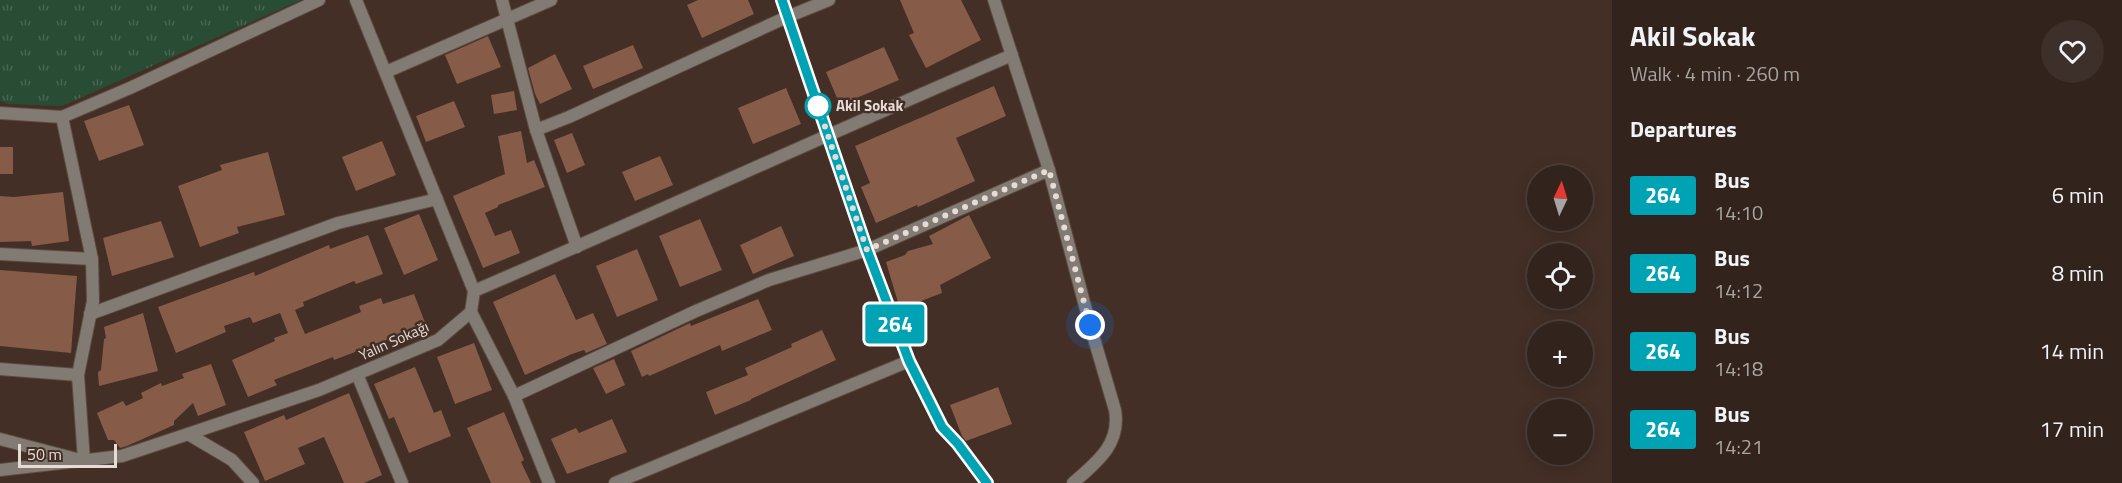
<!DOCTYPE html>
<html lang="en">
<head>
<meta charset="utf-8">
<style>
	:root { --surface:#32231c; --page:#3d2f29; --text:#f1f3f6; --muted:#a8a4a3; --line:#4d403b }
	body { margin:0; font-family:"Titillium Web",sans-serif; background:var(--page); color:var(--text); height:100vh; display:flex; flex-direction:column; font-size:22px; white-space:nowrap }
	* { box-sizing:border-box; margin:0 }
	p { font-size:20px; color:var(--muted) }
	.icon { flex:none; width:33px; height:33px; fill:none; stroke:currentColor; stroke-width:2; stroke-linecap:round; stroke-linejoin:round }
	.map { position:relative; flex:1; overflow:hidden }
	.panel { display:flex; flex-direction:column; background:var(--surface); width:510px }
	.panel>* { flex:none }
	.badge { padding:0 12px; border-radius:4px; font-size:21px; line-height:39px }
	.needle { width:39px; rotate:4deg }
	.tools { position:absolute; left:1527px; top:165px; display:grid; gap:12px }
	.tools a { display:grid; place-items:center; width:66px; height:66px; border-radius:50%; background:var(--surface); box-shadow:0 3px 15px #0003,0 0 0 2px var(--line); font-size:30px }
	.scale { position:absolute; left:18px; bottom:15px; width:99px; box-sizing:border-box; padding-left:6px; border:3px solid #e8dbd6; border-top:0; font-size:16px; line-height:21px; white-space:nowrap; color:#e8dbd6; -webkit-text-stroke:4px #432f26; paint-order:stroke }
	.you { position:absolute; width:30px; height:30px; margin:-15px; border:4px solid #fff; border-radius:50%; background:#1a73e8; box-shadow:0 0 0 9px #1a73e833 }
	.map>.badge { position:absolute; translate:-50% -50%; box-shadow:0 0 0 3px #fff }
	h2 { padding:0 18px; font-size:22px; line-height:54px }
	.round { display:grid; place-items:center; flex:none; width:63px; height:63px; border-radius:32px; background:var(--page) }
	.head { display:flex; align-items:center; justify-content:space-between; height:102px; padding:0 18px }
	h1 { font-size:28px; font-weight:700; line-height:45px }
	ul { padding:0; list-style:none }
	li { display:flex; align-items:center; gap:18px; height:78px; padding:0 18px }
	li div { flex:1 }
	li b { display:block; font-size:22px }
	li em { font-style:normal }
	li .badge { min-width:66px; font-weight:700; text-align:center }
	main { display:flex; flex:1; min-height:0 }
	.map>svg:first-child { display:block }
	.park { fill:url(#park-tufts) }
	.building { fill:#865b48 }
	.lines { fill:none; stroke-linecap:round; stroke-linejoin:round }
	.minor-casing { stroke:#5d4b42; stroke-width:14 }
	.tertiary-casing { stroke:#5d4b42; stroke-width:14 }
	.minor { stroke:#817b73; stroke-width:12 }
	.tertiary { stroke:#817b73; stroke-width:12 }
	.line-casing { stroke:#fff; stroke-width:14 }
	.line { stroke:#00a3b4; stroke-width:9 }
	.walk { stroke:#e8dbd6; stroke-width:6; stroke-dasharray:0 10.8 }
	.stop-dot { fill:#fff; stroke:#00a3b4; stroke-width:3 }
	.labels { text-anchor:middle; stroke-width:5; stroke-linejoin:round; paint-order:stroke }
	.stop-label { font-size:15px; font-weight:bold; fill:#e8dbd6; stroke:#432f26; text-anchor:start }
	.street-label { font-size:15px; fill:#e8dbd6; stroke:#432f26 }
</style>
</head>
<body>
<main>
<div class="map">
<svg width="1612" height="483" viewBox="0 0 1612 483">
	<defs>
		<pattern id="park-tufts" width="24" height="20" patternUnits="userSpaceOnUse" patternTransform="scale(1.5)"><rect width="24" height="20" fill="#294d34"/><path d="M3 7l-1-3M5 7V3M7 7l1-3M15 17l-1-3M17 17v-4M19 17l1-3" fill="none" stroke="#486651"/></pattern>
	</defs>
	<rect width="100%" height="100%" fill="#432f26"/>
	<path class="park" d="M0,0H301L62,106L9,104L0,101Z"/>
	<g class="building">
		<path d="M698,0H748L754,14L702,38L687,5Z"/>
		<path d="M900,0H961L981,40L926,68L909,35L914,33Z"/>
		<path d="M488,36L501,67L457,84L445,55Z"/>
		<path d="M633,45L643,68L593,89L583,66Z"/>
		<path d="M884,47L899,80L840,105L826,72Z"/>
		<path d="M555,54L572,89L540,104L535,94L528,68Z"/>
		<path d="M994,86L1006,116L956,138L975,181L918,207L917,205L876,223L861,187L870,183L855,146Z"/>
		<path d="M786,88L801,124L753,144L738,108Z"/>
		<path d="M514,91L517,110L494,114L491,95Z"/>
		<path d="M454,101L465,127L426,142L416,116Z"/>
		<path d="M129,105L144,145L99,161L84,121Z"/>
		<path d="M521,131L527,163L534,160L545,187L498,205V207L485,213L495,236L511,230L520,253L483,268L453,196L505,174L498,136Z"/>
		<path d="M572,133L585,165L567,173L554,140Z"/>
		<path d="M382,141L396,175L356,191L342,157Z"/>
		<rect x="0" y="147" width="13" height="27"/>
		<path d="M268,152L285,215L237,227L239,233L200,247L178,186L222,170L220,165Z"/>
		<path d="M660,156L673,185L635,201L622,172Z"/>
		<path d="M63,192L69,241L32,246L31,241L0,242V196L14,197Z"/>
		<path d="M419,214L438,260L404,275L384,228Z"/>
		<path d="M969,215L991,258L940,285L942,293L900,309L886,262L905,255L908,251L933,244L929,236Z"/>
		<path d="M700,219L722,270L680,287L659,236Z"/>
		<path d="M161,221L174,257L112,276L103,238Z"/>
		<path d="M781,226L794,256L753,274L740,245Z"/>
		<path d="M368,235L383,274L356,284L354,281L303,302L304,306L295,310L305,334L361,312L359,306L381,298L383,304L414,294L426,325L334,360L333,357L274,380L277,385L248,397L232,360L275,341L274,338L288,333L280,313L253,323L250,317L224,326L226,332L176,353L158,307L254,272L255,276L329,245L330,249Z"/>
		<path d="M637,249L658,300L617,317L596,266Z"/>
		<path d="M0,270L77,276L71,353L0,346Z"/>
		<path d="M555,274L576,320L593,313L607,344L586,353L584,350L572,354L525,375L493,302Z"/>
		<path d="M758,299L772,330L722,351L720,345L649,376L648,374L642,377L631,351L690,323L691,326Z"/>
		<path d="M143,313L158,371L99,386L98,372L101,370L104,339L106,338L104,327Z"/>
		<path d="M822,330L836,360L751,399V400L715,415L706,392L748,375L745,368L792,347L791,344Z"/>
		<path d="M474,343L492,390L455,404L437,357Z"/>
		<path d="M614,359L625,385L606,394L593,368Z"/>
		<path d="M211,364L226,405L198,416L193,403L174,421V425L127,446L120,448L114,440H108L97,413L123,401L126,406L143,398L141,393L161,383L162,386L184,378L182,374Z"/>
		<path d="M415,367L434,413L441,410L451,436L409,453L394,417L389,419L374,384Z"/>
		<path d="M998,387L1012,424L966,441L962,436L950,405Z"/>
		<path d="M349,393L382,475L364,483H344L324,437L298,448L305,464L265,481L244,432L284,415L286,420Z"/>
		<path d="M504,412L524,460L521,462L531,483H491L467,428Z"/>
		<path d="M612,419L627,452L567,474L551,439L576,428L579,433Z"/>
	</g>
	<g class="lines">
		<g class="minor-casing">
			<g id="minor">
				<path d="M502,0L536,130L577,247"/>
				<path d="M994,0L1049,170L1090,325L1115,410C1121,444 1097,462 1073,483"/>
				<path d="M386,72L551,0"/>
				<path d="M0,113L62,117L130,88L319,0"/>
				<path d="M536,130L569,117L787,17L829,0"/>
				<path d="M0,254L92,259"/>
				<path d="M474,291C654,214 832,132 1012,55"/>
				<path d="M471,312L514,396L549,483"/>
				<path d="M90,314L338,223L437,199"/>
				<path d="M0,369L78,375"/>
				<path d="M357,374L402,483"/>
				<path d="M514,396L696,311L769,280L867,250L1049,170"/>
				<path d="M188,434L232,460L253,483"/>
				<path d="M0,439L84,461L78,375L93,301L92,259L62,117"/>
				<path d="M615,483L909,361"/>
			</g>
		</g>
		<g class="tertiary-casing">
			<g id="tertiary">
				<path d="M782,0L867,250L909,361L942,427L958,444L987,483"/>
				<path d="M0,470L122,456L188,434L319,390L438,340L471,312L474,291L356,0"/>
			</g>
		</g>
		<use href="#minor" class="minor"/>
		<use href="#tertiary" class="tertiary"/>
	</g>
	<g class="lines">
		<g class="line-casing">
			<path id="line" d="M782,0L867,250L909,361L942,427L958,444L987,483"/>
		</g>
		<use href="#line" class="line"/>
		<path class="walk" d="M818,106L867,250L1049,170L1090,325"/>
	</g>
	<circle class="stop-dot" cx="818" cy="106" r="12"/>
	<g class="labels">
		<g class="stop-label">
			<text x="836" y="111">Akil Sokak</text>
		</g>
		<g class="street-label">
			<text transform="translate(394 341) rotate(-24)" y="5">Yalın Sokağı</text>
		</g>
	</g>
</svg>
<div class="tools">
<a><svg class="needle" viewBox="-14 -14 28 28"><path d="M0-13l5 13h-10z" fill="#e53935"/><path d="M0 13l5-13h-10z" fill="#a8a4a3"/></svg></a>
<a><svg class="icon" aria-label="locate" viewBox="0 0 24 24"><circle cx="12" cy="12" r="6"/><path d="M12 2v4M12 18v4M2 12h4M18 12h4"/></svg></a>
<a>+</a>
<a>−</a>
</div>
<div class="scale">50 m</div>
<div class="you" style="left:1090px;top:325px"></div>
<b class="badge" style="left:895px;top:324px;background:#00a3b4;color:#fff">264</b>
</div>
<section class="panel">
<div class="head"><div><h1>Akil Sokak</h1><p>Walk · 4 min · 260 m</p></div><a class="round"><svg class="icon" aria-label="heart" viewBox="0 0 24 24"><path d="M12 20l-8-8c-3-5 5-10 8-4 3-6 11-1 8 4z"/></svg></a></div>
<h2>Departures</h2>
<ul>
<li><span class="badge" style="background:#00a3b4;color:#fff">264</span><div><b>Bus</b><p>14:10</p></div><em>6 min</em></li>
<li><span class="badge" style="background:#00a3b4;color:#fff">264</span><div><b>Bus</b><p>14:12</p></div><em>8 min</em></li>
<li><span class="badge" style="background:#00a3b4;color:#fff">264</span><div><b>Bus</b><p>14:18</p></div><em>14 min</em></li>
<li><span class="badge" style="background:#00a3b4;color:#fff">264</span><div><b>Bus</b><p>14:21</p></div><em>17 min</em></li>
</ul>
</section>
</main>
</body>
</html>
